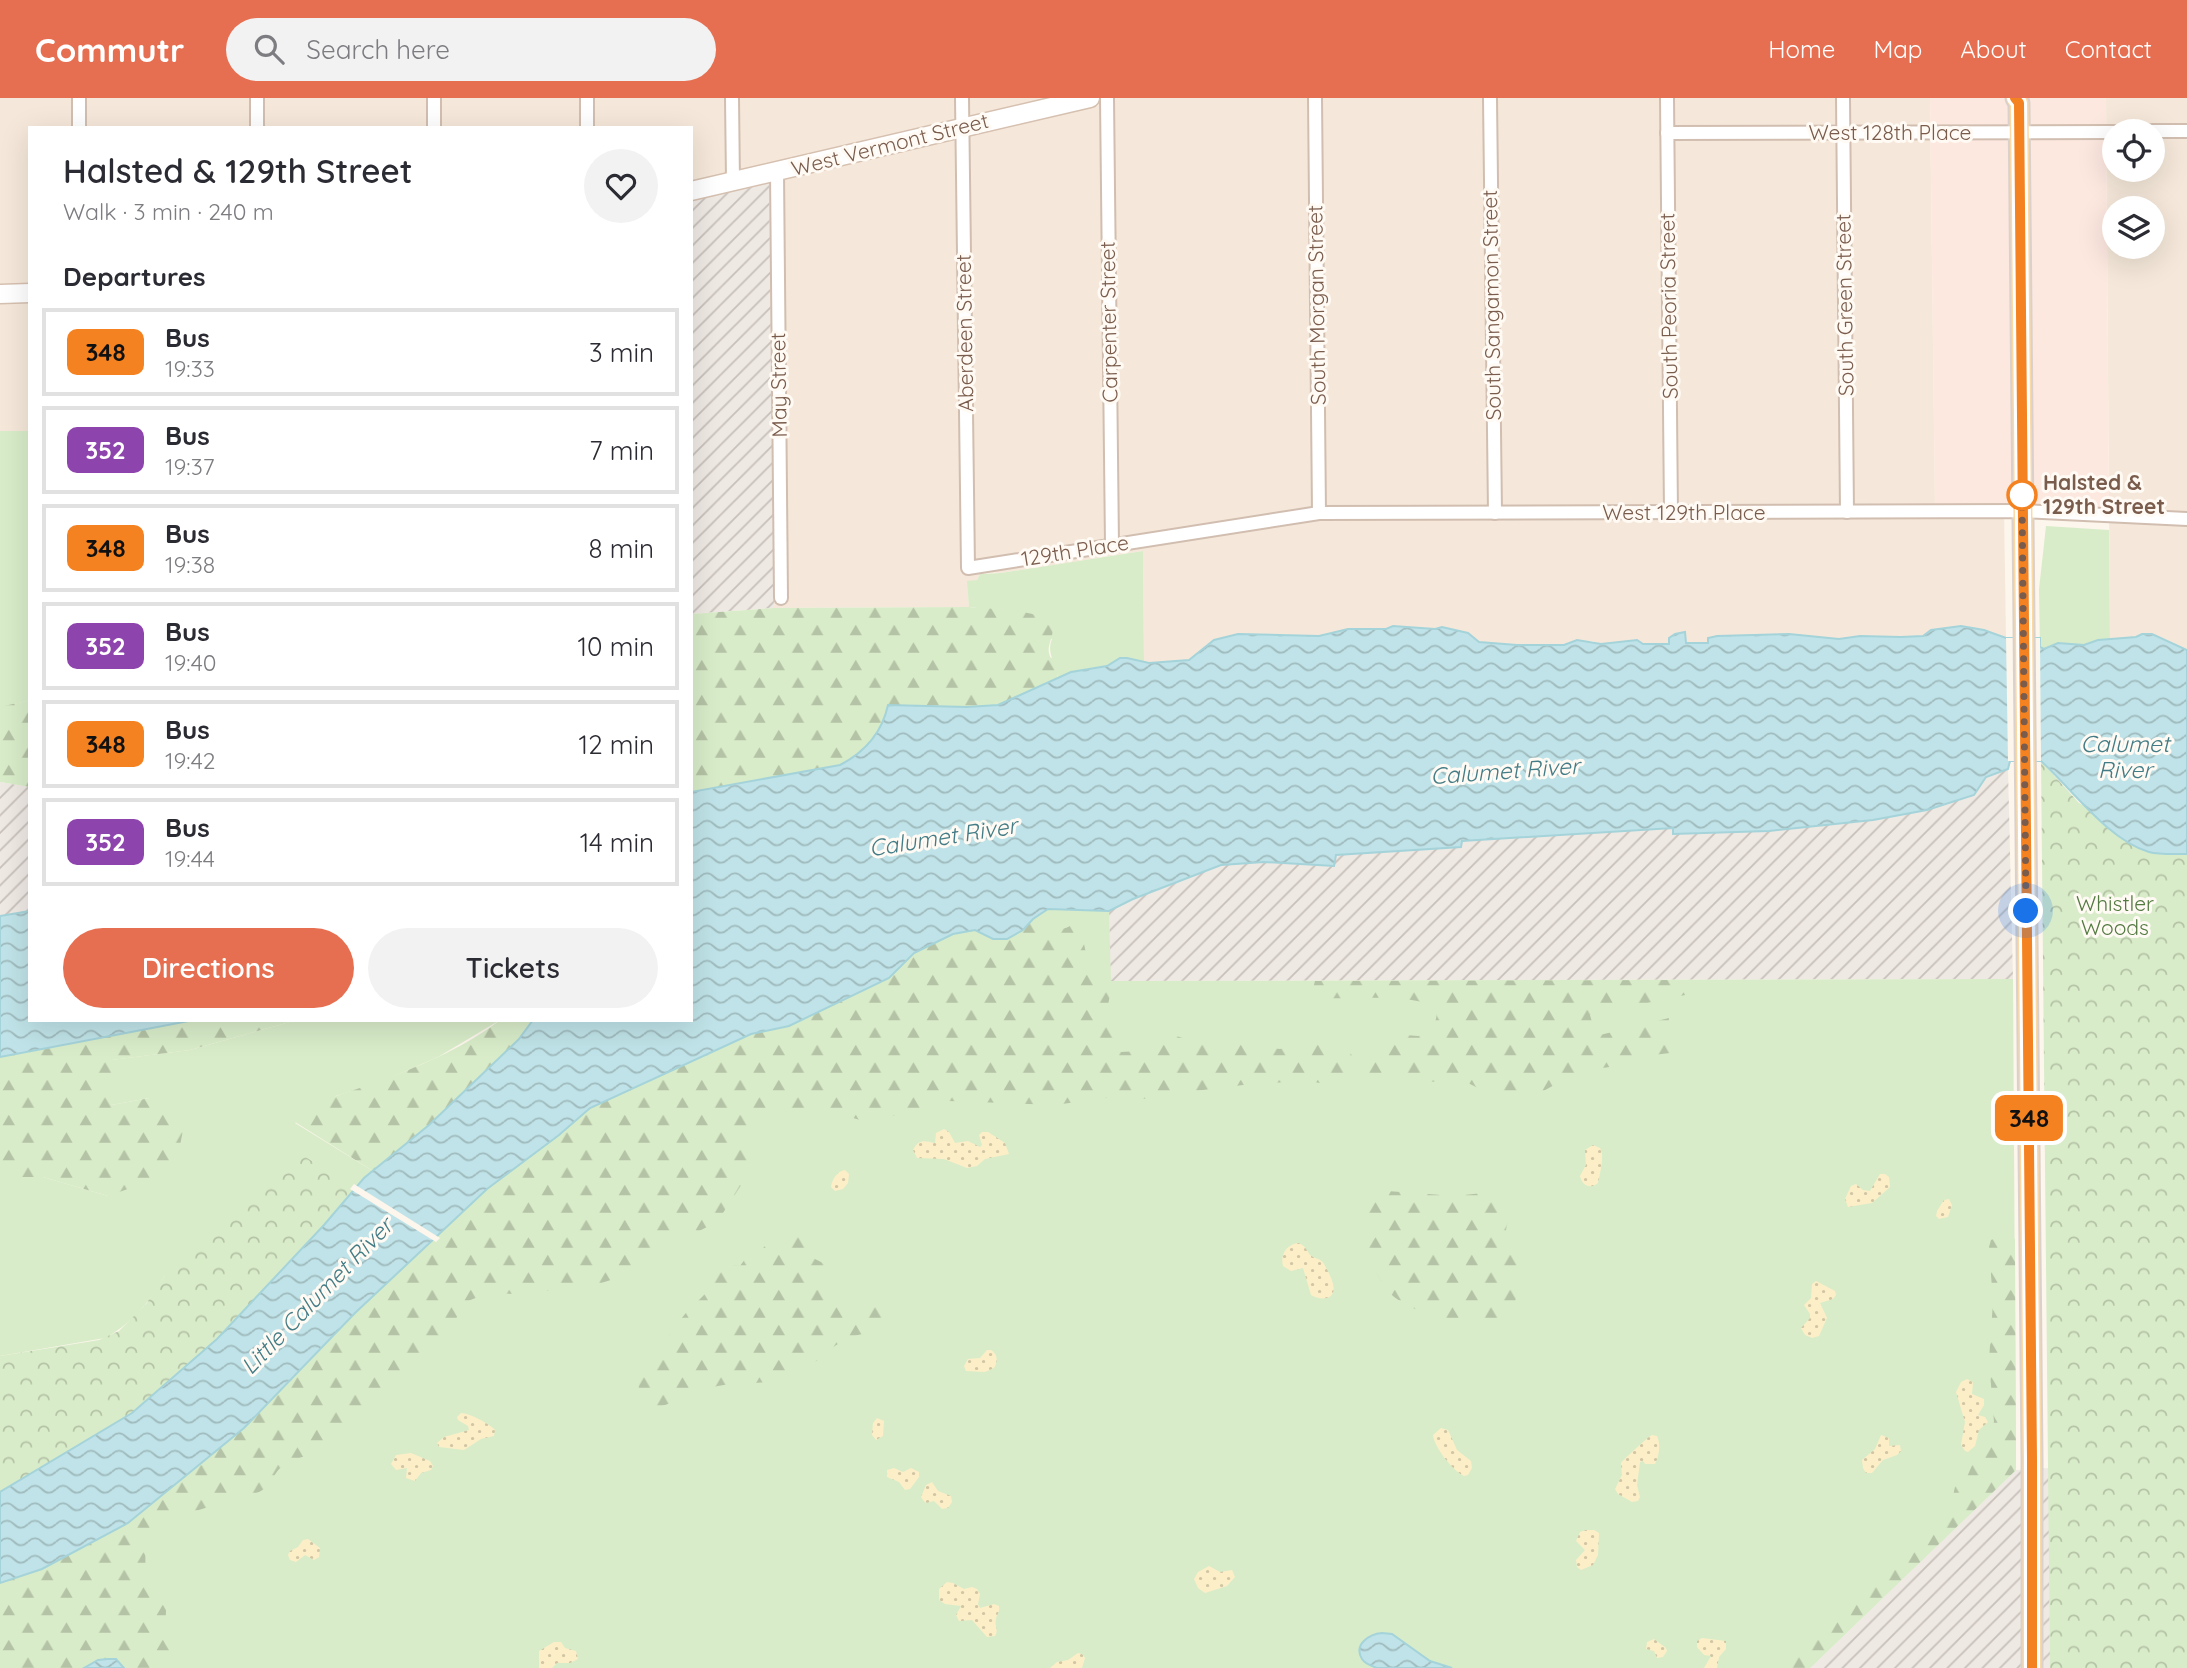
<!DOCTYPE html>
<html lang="en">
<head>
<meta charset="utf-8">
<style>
	:root { --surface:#fff; --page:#f2f2f3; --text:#2b2b33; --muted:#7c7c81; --line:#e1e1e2; --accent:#e76f51 }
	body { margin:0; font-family:Quicksand,sans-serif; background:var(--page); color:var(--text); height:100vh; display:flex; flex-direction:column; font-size:26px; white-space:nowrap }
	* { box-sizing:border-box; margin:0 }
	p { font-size:23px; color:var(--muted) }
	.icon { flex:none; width:38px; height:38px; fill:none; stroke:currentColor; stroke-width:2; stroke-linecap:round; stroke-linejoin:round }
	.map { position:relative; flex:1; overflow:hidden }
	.side { position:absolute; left:28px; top:28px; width:665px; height:896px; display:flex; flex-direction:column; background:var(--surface); border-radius:0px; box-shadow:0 7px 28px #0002 }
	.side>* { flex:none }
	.badge { padding:0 14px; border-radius:10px; font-size:24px; line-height:46px }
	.fabs { position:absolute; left:2102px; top:21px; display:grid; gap:14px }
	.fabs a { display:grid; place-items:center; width:63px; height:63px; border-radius:50%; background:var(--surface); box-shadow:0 7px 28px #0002; font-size:35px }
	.you { position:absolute; width:35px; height:35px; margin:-18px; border:5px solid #fff; border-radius:50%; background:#1a73e8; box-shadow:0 0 0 10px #1a73e833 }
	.map>.badge { position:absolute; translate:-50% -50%; box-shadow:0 0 0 4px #fff }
	h2 { padding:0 35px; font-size:26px; line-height:63px }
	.round { display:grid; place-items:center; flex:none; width:74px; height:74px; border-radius:37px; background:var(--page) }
	.head { display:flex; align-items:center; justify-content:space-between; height:119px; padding:0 35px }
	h1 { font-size:33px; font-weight:600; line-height:52px }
	.action { display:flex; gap:14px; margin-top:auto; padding:14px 35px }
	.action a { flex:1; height:80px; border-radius:42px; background:var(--accent); color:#fff; font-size:28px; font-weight:600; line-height:80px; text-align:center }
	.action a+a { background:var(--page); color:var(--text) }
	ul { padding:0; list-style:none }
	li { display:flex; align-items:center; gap:21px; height:88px; margin:0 14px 10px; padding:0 21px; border:4px solid var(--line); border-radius:0px }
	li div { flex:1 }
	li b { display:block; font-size:26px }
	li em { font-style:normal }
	li .badge { min-width:77px; font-weight:700; text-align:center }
	header { display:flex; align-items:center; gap:42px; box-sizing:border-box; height:98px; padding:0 35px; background:var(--accent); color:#fff }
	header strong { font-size:33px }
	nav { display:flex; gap:38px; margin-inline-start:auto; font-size:24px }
	.search { width:490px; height:63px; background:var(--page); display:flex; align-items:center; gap:18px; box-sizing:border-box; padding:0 24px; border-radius:38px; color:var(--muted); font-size:26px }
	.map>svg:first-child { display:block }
	.residential { fill:#f5e8da; fill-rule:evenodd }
	.commercial { fill:#fde8e0 }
	.industrial { fill:url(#industrial-furrows) }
	.grass { fill:#d8ecc9 }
	.forest { fill:url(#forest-firs) }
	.sand { fill:url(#sand-dots) }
	.park { fill:url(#park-crowns) }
	.water { fill:url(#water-waves); stroke:#a5d3da; stroke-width:2 }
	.pier { fill:#fdf6ec }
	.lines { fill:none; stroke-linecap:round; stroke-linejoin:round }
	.street-casing { stroke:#d1beb0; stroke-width:16 }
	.secondary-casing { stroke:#d6c0b0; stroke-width:21 }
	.primary-casing { stroke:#dad1cd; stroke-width:23 }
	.street { stroke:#fff; stroke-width:12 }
	.secondary { stroke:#fff; stroke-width:18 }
	.primary { stroke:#fbd9a5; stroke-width:19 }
	.line-casing { stroke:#fff; stroke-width:16 }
	.line { stroke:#f58220; stroke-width:10 }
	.walk { stroke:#7a5c4d; stroke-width:7; stroke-dasharray:0 12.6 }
	.stop-dot { fill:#fff; stroke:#f58220; stroke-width:3.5 }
	.labels { text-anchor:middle; stroke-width:6; stroke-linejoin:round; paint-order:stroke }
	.street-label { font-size:21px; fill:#7a5c4d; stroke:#fffaf3 }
	.stop-label { font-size:21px; font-weight:bold; fill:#7a5c4d; stroke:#fffaf3; text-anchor:start }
	.park-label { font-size:21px; fill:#537a41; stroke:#fffaf3 }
	.water-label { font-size:23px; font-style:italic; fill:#437c86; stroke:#fffaf3 }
</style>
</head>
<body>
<header>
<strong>Commutr</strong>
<div class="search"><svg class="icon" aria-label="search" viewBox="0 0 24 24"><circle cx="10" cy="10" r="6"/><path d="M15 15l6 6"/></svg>Search here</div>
<nav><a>Home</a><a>Map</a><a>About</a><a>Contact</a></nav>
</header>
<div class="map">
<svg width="2187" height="1570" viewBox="0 0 2187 1570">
	<defs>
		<pattern id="industrial-furrows" width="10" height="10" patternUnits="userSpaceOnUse" patternTransform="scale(1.75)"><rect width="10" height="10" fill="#efe9e4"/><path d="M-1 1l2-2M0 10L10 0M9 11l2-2" fill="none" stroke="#c7c0bb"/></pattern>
		<pattern id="forest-firs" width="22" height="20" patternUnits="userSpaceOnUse" patternTransform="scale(1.75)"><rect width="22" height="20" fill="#d8ecc9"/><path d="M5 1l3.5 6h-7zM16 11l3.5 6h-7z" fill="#b4c2a5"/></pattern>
		<pattern id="sand-dots" width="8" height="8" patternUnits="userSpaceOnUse" patternTransform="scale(1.75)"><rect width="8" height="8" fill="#fcefc7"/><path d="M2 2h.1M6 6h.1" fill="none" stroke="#d1c5a4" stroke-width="1.8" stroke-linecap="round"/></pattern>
		<pattern id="park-crowns" width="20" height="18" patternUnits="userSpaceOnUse" patternTransform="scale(1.75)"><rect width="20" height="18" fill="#d8ecc9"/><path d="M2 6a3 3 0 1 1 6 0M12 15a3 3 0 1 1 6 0" fill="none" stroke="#b4c2a5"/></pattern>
		<pattern id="water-waves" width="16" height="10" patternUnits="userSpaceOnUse" patternTransform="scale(1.75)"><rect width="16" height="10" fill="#bfe3e8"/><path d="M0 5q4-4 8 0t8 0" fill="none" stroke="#a0bbbe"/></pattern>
	</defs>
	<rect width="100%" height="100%" fill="#fdf6ec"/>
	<g class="residential">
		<path d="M0,0H1930L1935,410H2004L2006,540L1984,532L1961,528L1931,532L1923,538L1901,539L1860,538L1839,541L1789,536L1708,545H1686L1685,535L1675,536L1669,540V546H1643L1637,542L1601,546L1592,543L1570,544L1564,547H1517L1479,544L1442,529L1435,531L1393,528L1387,531H1348L1319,538L1292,539L1286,536H1265L1189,562L1149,565L1144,564L1143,453L1001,475L984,474L980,476L977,482L968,484L969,509L774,510L769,74L691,91V30H30V333H0Z"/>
		<path d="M2106,0H2187V552L2175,548L2164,541L2142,536L2136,539L2110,542ZM2114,33H2152V72H2114ZM2114,110H2152V149H2114Z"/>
	</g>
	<path class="commercial" d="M1930,0H2106L2109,415L1935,411Z"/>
	<g class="industrial">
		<path d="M769,73L774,510L691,516V91Z"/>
		<path d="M2008,671L2013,881L1110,883L1109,813L1133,801L1221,767L1264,764L1333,768L1336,757L1460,749L1461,743L1673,730V736L1769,733L1873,722L1927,712L1960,702L1974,697L1986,679Z"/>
		<path d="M0,684L30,689V813L0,818Z"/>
		<path d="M2049,1370L2050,1570H1810L2016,1372Z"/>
	</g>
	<g class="grass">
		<path d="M0,333H30V602L3,609H0Z"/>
		<path d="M2046,428L2109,432L2110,542H2098L2084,547L2058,545L2044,551L2040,549L2039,491Z"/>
		<path d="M1143,453L1144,564L1120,560L1107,568L1085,571L1058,580C1056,564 1046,556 1052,541L1002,513L969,509L967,483L977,482L980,476L1001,475Z"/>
		<path d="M1048,811L1109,813L1111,883L2013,881L2016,1372L1810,1570H0V1485L355,1215L487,1091L1033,821Z"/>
		<path d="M297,922H500L438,959L383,983L336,998L295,1025L373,1073L355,1090L164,1179C149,1205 131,1226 105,1240L0,1258V1079H43L108,1098L150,1000L111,1007V962L190,952Z"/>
	</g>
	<g class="forest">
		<path d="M969,509C986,511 1046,511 1052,528C1055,537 1047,546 1049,555C1051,563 1050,556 1055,564C1057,568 1057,575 1058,580L998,607L967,609L889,607C881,635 865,654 840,667L691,694V516L774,510Z"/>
		<path d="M30,602V689L0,684V609Z"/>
		<path d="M1033,821H1038C1045,834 1058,834 1070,828L1081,832L1087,860L1100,875L1110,897L1107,912L1109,921L1118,936L1117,950L1121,954L1139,953L1156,947L1167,938L1174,937L1199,946L1217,943L1280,951L1313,943H1331L1344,947L1354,960L1360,962L1383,960L1387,958L1388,941L1392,936L1418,938L1430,934C1433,928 1438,921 1436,913C1429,893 1336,902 1317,900L1312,894L1315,883L1686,882L1688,888L1685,897L1590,917L1596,938L1669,920L1668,928L1659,934V939L1673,951L1670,955L1653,957L1647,962L1633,966L1602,970L1592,975L1565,981L1538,996L1516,1002L1488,995L1466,984L1456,982L1416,985L1390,980H1365L1332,987L1308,983L1251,986L1195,993L1163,1001L1104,1000L1055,1007L949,1003L942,1004L931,1012L907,1013L876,1024H867L829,1013L799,1012L764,1020L758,1025L752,1037L749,1075L721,1118L711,1127L699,1133L678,1140L665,1149L647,1157L617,1180L595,1187L517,1196L488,1195L468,1203L453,1225L426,1256L416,1276L329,1349C315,1357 298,1358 284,1367C273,1374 272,1388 259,1394C239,1401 157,1421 148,1435C145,1440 145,1471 146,1478L164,1489L167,1497L165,1530L175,1544L171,1562L173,1570H124L121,1566L98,1562L84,1570H0V1485L42,1471L244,1330L355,1215L487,1091L559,1037L590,1010L751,936L789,928L889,880L914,855L953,836L975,832L993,841L1023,832Z"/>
		<path d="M194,922H297L190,952L112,962L111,1007L150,1000L172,1003L184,1027L177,1063L139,1087L108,1098L43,1079H0V959Z"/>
		<path d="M500,922H533L519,941L429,1027L373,1073L295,1024C308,1002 362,991 386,981C424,966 467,948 500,922Z"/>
		<path d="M1387,1093L1455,1098L1492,1094L1502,1096L1508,1100C1516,1117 1505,1121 1506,1137C1507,1150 1518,1160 1523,1172L1516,1201L1504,1220C1471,1232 1445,1227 1415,1211C1405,1206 1396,1202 1388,1193C1368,1169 1349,1109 1387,1093Z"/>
		<path d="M807,1131L811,1133L814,1140L808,1152L811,1159L825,1166L827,1173C820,1189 836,1198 848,1207C868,1205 874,1197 889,1216C877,1240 860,1232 841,1244C825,1253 814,1268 798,1276C772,1289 741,1282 713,1289C694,1294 677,1304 658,1309C641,1306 637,1293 639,1278L658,1259L671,1234L685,1216L706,1195L713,1179L721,1171L729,1167L740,1168L748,1157L759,1154L768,1145L783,1136Z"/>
		<path d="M2005,1136L2015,1141L2016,1372L1810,1570H1781L1816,1537L1833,1515L1867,1480L1891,1462L1921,1449L1922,1432L1925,1426L1939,1422L1952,1402L1955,1389L1967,1379L1984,1339L1990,1333L1994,1324L1989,1262L1993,1204L1989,1149L1991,1142Z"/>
	</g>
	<g class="sand">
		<path d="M944,1031L949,1034L955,1045L968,1043L980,1049L982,1047L979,1037L982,1034H988L1005,1045L1009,1056L985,1061L977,1068L967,1070L944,1061L917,1060L913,1052C919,1040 925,1043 935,1045L936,1035Z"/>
		<path d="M1593,1047L1600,1050C1605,1058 1600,1075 1598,1085C1590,1092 1582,1087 1580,1078L1586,1067L1585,1052Z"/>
		<path d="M845,1072L849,1076L848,1085L843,1091L835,1093L831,1089C832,1082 837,1073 845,1072Z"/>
		<path d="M1880,1076H1885L1889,1079L1890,1089L1872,1105L1848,1109L1845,1101L1851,1088L1856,1086L1863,1092L1870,1093Z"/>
		<path d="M1949,1101L1952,1107L1948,1119L1939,1121L1936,1118L1937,1113L1944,1102Z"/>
		<path d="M1299,1145C1305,1148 1306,1151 1310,1157C1314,1161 1321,1160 1324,1166C1327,1171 1332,1181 1333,1186C1337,1202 1321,1203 1311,1197L1303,1170L1291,1173L1283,1168C1280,1156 1287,1146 1299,1145Z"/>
		<path d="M1816,1183L1835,1193L1836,1197L1833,1201L1820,1205L1827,1220L1819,1238L1812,1240L1805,1237L1801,1230L1810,1220V1216L1804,1207L1811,1200L1812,1186Z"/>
		<path d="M987,1252H991C998,1256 998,1264 994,1270L985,1274L966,1273L964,1268L968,1261L980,1260Z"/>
		<path d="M1967,1281L1973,1284L1972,1296L1984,1301V1307L1978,1317L1985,1319L1988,1324L1979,1332L1975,1348L1968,1354L1965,1353L1961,1347L1965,1324L1956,1294L1961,1284Z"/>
		<path d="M461,1315C469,1315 490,1326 495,1332L494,1338L481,1341L464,1352L439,1349L437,1345L444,1339L469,1332L468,1328L458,1322L457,1319Z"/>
		<path d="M877,1320L884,1323L883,1338L876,1342L872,1337L873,1325Z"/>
		<path d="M1441,1330L1448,1332L1457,1352L1471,1363L1472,1370L1468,1377L1464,1378C1453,1373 1434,1349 1433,1337Z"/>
		<path d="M1652,1337L1657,1338C1661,1346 1659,1359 1655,1366H1645L1643,1363L1640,1364L1637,1387L1640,1399L1638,1403L1632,1404L1618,1396L1615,1391L1622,1377L1621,1365C1624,1361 1649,1338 1652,1337Z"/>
		<path d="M1881,1337L1889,1340V1348L1900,1347L1901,1353L1897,1357L1883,1362L1872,1375H1866L1863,1370L1862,1362L1875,1351Z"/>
		<path d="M411,1355L430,1363L433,1368L431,1372L421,1375L415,1383L406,1380L407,1370L396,1372L391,1366L396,1357Z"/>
		<path d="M894,1370L903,1374L911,1370L919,1374V1379L910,1391L905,1392L899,1384L887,1379V1372Z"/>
		<path d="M932,1384L938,1393L951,1398L952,1404L948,1410L942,1411L934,1403L926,1405L923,1402L921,1399L926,1387Z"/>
		<path d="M1586,1432H1594L1599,1435L1598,1457L1593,1467L1581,1472L1577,1469L1576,1462L1585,1452L1576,1443L1580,1434Z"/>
		<path d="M308,1441L320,1450L319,1459L314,1462L305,1457L296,1464L290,1462L288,1457L290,1453L298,1449L303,1442Z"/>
		<path d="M1209,1468L1220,1474L1232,1472L1235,1479L1227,1488L1205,1495L1198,1490L1194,1481L1198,1474Z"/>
		<path d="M947,1484L953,1485L964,1491L972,1489L977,1491L980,1496L978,1506L980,1510L994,1506L999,1508C1000,1515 997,1515 996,1521C994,1528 999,1532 995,1538L987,1539L972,1522L959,1523L956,1517L961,1508L945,1506L939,1502V1491Z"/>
		<path d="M1702,1540L1726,1543V1551L1719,1559L1717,1570H1704L1711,1558L1704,1557L1697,1549V1543Z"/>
		<path d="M1654,1541L1666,1550L1667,1553L1663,1559L1657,1560L1654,1553L1646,1551L1647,1544Z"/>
		<path d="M554,1544H561L565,1550L576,1553L578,1561L570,1565H557L552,1570H539V1553Z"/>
		<path d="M1078,1555L1082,1556L1085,1560L1082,1570H1050L1057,1564L1068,1562Z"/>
	</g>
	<g class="park">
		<path d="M2041,663L2079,705L2174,756H2187V1570H2050Z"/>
		<path d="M299,1055L355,1090L324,1127L217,1241L132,1315L0,1394V1258L99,1242L119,1233L146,1206L164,1179Z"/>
	</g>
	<g class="water">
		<path d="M1393,528L1435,531L1442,529L1468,535L1479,544L1517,547H1564L1577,542L1601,546L1637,542L1643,546H1669V540L1675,536L1685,534L1686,545H1708V540L1717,538L1789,536L1839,541L1860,538L1901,539L1923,538L1931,532L1961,528L1984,532L2006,540H2040V549L2044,551L2058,545L2084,547L2098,542L2136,539L2142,536H2152L2187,552V756C2175,756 2160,757 2149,754C2108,742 2071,690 2041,663H2010L2008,671L1986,679L1974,697L1927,712L1873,722L1769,733L1673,736V730L1462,743L1461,749L1336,757L1334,768L1264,764L1221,767L1133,801L1109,813L1048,811L1033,821L1023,832L1007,841H993L975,832L953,836L914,855L889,880L789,928L751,936L590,1010L559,1037L487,1091L355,1215L244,1330L128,1425L42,1471L0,1485V1394L132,1315L217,1241L324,1127L364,1080L429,1027L519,941L533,922H691V694L840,667C865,654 882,635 888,607L967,609L998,607L1071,574L1107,568L1120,560H1127L1149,565L1189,562L1214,542L1238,536L1319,538L1348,531H1386Z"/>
		<path d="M30,813V922H194L0,959V818Z"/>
		<path d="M1382,1535L1392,1536L1430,1563L1452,1570H1377C1372,1568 1365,1566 1362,1561C1353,1546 1370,1536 1382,1535Z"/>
		<path d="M108,1561H116L124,1570H84L98,1562Z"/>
	</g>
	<g class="pier">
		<path d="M2006,540H2040L2041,663H2008Z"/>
		<path d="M354,1086L440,1140L436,1144L350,1091Z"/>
	</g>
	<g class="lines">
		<g class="street-casing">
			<g id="street">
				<path d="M79,0V30"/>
				<path d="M257,0V30"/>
				<path d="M434,0V30"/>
				<path d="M587,0V30"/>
				<path d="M732,0L733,84"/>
				<path d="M962,0L968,470L1319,415L2022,413L2187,421"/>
				<path d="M1107,0L1112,448"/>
				<path d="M1315,0L1319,415"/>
				<path d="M1490,0L1495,415"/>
				<path d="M1667,0L1671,415"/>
				<path d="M1843,0L1847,414"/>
				<path d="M2152,33H2187"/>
				<path d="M1667,35L2114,34"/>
				<path d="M777,74L781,500"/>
			</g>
		</g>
		<g class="secondary-casing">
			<g id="secondary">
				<path d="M691,93L1090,0"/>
				<path d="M0,196L30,195"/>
			</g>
		</g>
		<g class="primary-casing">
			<path id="primary" d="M2016,0L2019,5L2032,1361V1570"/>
		</g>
		<use href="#street" class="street"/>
		<use href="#secondary" class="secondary"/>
		<use href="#primary" class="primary"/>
	</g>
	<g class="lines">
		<g class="line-casing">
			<path id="line" d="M2015,0L2019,5L2032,1361V1570"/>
		</g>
		<use href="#line" class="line"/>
		<path class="walk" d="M2022,397L2026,813"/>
	</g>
	<circle class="stop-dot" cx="2022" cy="397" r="14"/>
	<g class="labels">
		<g class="street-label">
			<text x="1890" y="42">West 128th Place</text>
			<text transform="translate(890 47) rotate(-14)" y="7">West Vermont Street</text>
			<text transform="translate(1317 207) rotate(-91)" y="7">South Morgan Street</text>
			<text transform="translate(1492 207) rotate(-91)" y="7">South Sangamon Street</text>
			<text transform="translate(1845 207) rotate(-91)" y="7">South Green Street</text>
			<text transform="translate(1669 208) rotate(-91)" y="7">South Peoria Street</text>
			<text transform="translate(1109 224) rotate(-91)" y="7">Carpenter Street</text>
			<text transform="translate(965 235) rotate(-91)" y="7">Aberdeen Street</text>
			<text transform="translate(779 287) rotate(-91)" y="7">May Street</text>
			<text x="1684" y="422">West 129th Place</text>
			<text transform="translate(1075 453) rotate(-9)" y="7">129th Place</text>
		</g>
		<g class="stop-label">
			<text x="2043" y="392">Halsted &amp;<tspan x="2043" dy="24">129th Street</tspan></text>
		</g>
		<g class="park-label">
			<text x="2115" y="813">Whistler<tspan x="2115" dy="24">Woods</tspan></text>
		</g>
		<g class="water-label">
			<text x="2125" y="654">Calumet<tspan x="2125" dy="26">River</tspan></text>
			<text transform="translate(1505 673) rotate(-4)" y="8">Calumet River</text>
			<text transform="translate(943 739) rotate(-9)" y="8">Calumet River</text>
			<text transform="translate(317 1198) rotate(-46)" y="8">Little Calumet River</text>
		</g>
	</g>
</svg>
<div class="fabs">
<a><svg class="icon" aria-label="locate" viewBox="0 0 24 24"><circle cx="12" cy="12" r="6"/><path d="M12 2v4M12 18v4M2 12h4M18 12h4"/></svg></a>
<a><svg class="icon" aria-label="layers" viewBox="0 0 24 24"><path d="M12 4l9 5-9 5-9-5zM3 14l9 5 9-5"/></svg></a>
</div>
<div class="you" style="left:2026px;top:813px"></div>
<b class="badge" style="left:2029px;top:1020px;background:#f58220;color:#111">348</b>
<section class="side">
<div class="head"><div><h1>Halsted &amp; 129th Street</h1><p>Walk · 3 min · 240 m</p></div><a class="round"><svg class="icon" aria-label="heart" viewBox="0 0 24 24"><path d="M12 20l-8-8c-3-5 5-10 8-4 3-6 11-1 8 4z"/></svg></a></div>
<h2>Departures</h2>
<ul>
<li><span class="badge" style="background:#f58220;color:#111">348</span><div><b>Bus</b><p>19:33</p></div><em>3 min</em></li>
<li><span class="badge" style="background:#8e44ad;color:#fff">352</span><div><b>Bus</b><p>19:37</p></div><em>7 min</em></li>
<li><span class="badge" style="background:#f58220;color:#111">348</span><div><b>Bus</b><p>19:38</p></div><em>8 min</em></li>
<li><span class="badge" style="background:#8e44ad;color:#fff">352</span><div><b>Bus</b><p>19:40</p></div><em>10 min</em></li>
<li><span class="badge" style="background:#f58220;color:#111">348</span><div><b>Bus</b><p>19:42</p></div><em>12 min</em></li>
<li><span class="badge" style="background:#8e44ad;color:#fff">352</span><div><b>Bus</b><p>19:44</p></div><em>14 min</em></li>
</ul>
<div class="action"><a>Directions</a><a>Tickets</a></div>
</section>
</div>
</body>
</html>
